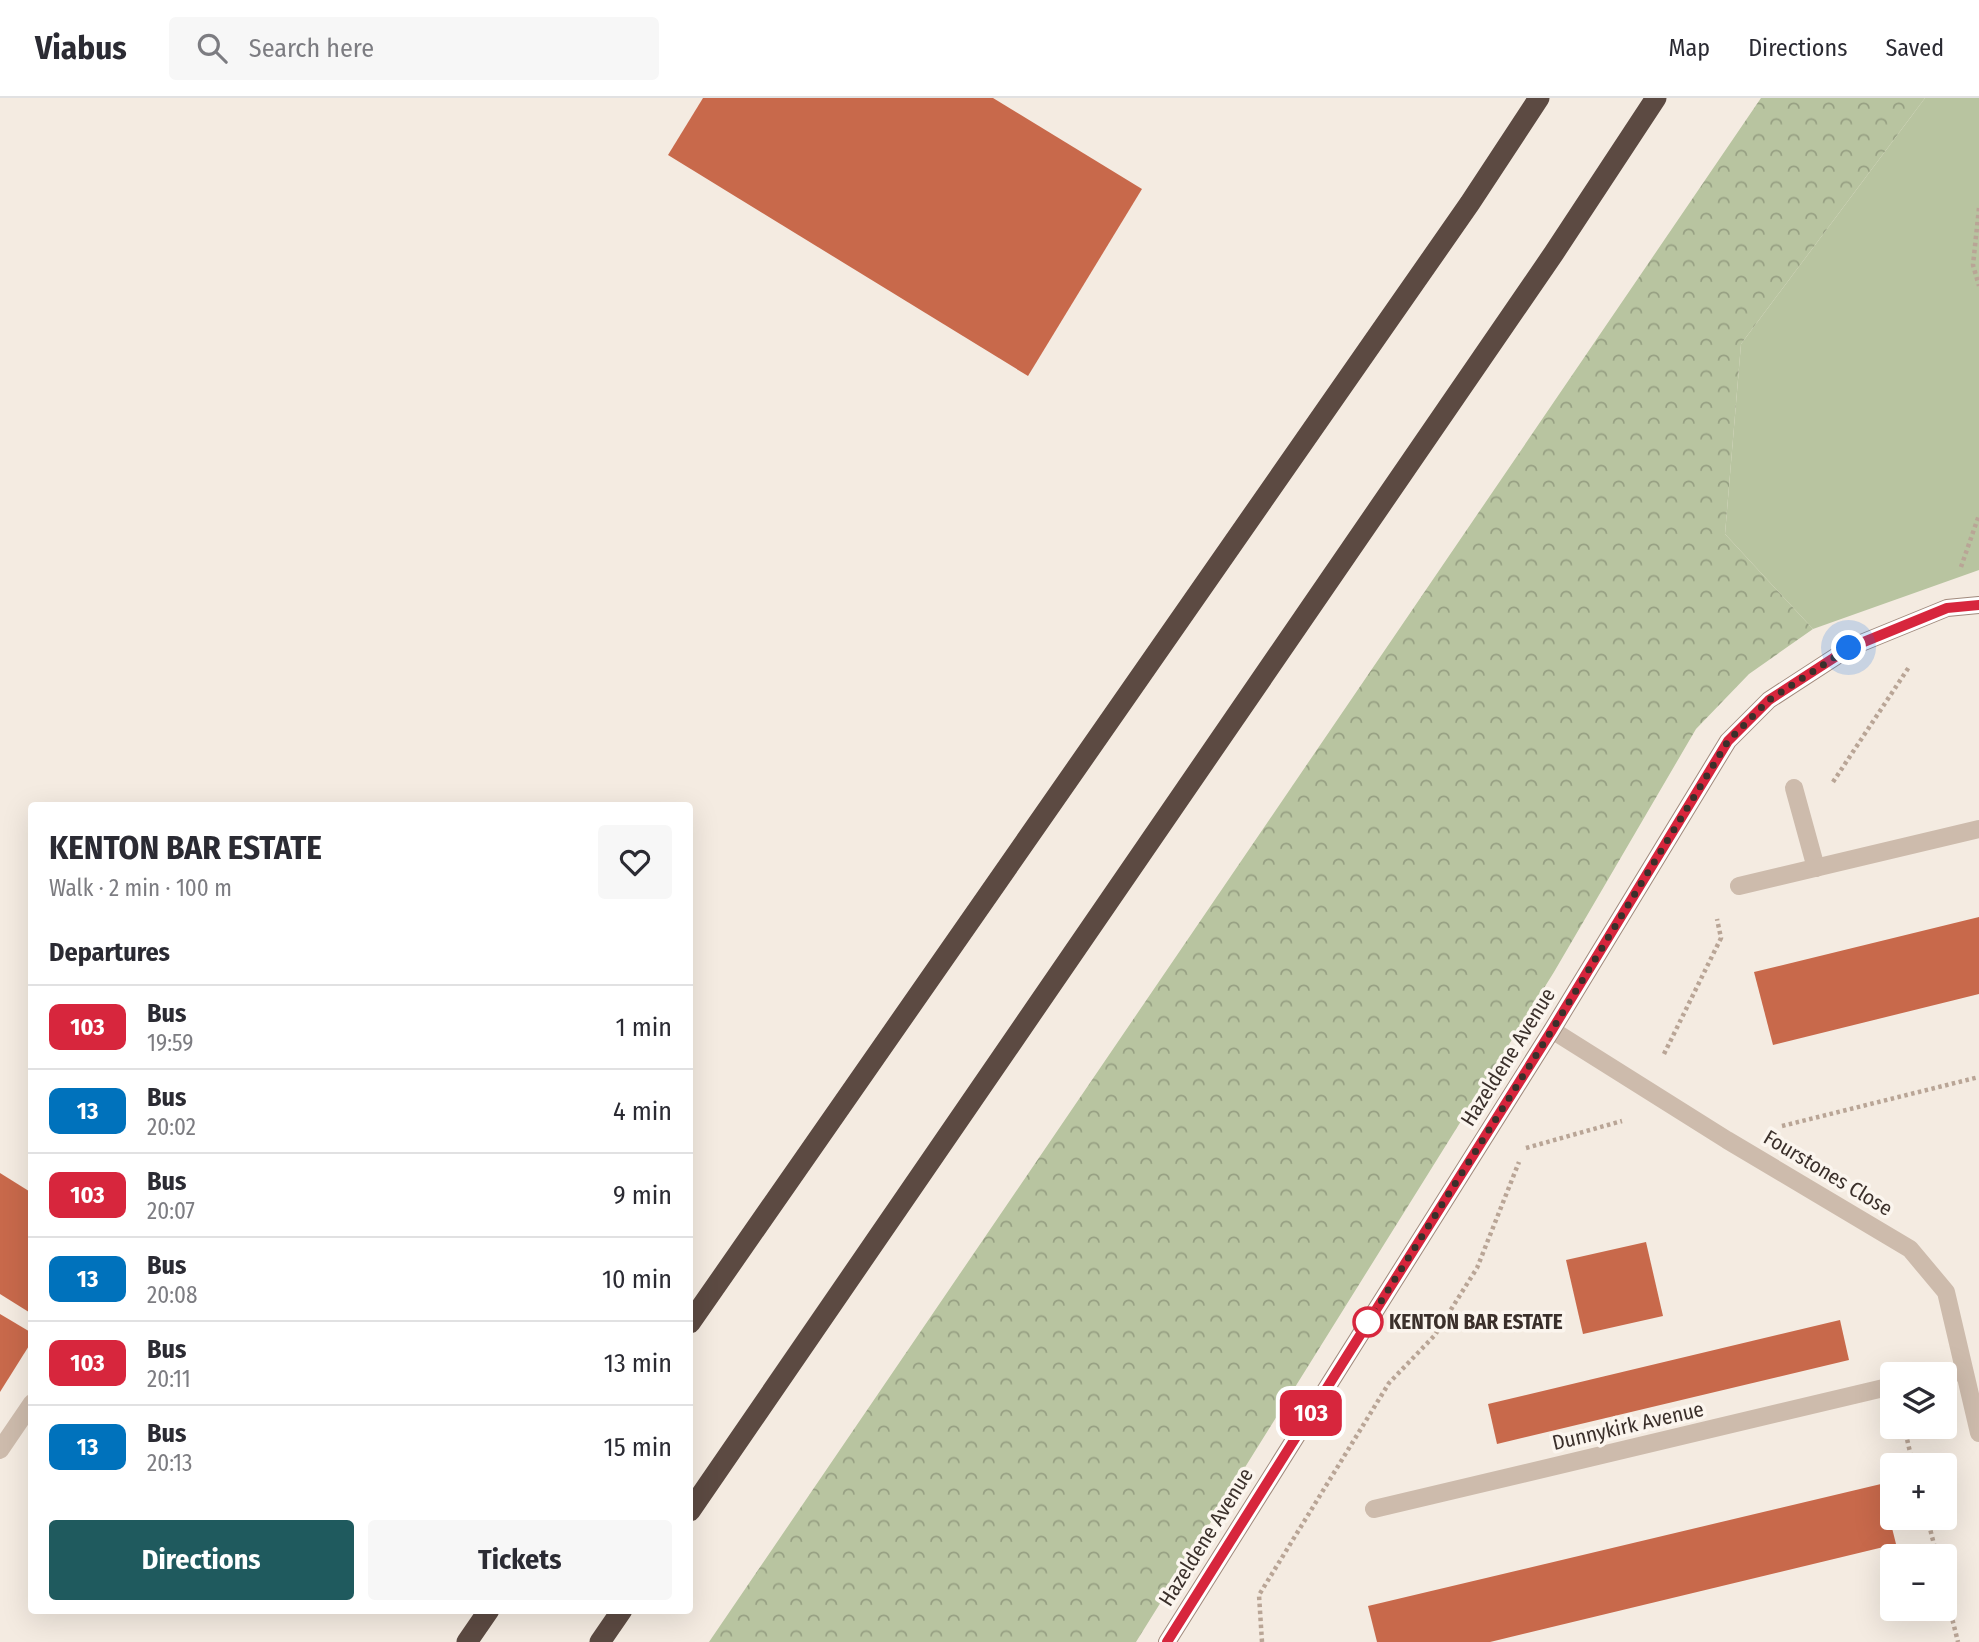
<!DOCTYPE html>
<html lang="en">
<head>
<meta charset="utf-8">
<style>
	:root { --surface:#fff; --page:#f7f7f7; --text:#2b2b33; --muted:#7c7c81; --line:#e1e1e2; --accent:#1f5a5e }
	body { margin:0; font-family:"Fira Sans Condensed",sans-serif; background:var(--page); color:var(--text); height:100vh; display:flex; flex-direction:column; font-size:26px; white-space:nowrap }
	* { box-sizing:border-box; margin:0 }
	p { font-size:23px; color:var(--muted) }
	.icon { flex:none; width:38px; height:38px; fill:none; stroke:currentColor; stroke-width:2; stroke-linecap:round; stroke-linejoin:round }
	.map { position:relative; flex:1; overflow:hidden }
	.panel { position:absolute; left:28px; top:704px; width:665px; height:812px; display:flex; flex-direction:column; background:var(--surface); border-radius:7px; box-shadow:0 7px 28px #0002 }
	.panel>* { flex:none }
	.badge { padding:0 14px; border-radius:10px; font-size:24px; line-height:46px }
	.controls { position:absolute; left:1880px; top:1264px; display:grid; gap:14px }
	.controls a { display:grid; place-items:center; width:77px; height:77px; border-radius:7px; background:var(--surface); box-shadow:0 7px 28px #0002; font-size:35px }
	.you { position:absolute; width:35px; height:35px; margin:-18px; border:5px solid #fff; border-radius:50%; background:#1a73e8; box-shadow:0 0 0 10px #1a73e833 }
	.map>.badge { position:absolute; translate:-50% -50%; box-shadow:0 0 0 4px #fff }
	h2 { padding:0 21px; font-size:26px; line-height:63px }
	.round { display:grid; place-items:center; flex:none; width:74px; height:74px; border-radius:7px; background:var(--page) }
	.head { display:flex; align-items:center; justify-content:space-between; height:119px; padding:0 21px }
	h1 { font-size:33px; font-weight:700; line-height:52px }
	.action { display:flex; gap:14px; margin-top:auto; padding:14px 21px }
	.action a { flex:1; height:80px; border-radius:7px; background:var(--accent); color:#fff; font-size:28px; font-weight:700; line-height:80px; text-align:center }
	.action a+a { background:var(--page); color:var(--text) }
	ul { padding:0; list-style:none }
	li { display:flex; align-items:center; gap:21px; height:84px; padding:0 21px; border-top:2px solid var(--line) }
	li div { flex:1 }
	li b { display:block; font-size:26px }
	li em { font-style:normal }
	li .badge { min-width:77px; font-weight:700; text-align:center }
	header { display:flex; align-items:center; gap:42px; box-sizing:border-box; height:98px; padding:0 35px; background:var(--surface); border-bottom:2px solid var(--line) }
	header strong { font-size:33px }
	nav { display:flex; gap:38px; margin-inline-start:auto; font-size:24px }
	.search { width:490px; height:63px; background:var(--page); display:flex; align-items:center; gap:18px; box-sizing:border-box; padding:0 24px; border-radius:7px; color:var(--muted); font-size:26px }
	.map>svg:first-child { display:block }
	.green { fill:#b8c4a0 }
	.forest { fill:url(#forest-crowns) }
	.building { fill:#c8694b }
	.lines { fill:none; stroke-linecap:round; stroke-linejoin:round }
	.path { stroke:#b9a596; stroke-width:4.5; stroke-dasharray:3.5 3.5; stroke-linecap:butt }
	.street { stroke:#cdbbac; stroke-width:18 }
	.secondary { stroke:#a18a7d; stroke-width:18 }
	.highway { stroke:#5c4a42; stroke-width:21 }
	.line-casing { stroke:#fff; stroke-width:16 }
	.line { stroke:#d7263d; stroke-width:10 }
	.walk { stroke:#3b302b; stroke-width:7; stroke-dasharray:0 12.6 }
	.stop-dot { fill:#fff; stroke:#d7263d; stroke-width:3.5 }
	.labels { text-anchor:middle; stroke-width:7; stroke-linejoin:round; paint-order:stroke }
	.street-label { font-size:21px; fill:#3b302b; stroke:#fbf5ee }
	.stop-label { font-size:21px; font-weight:bold; fill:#3b302b; stroke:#fbf5ee; text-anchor:start }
</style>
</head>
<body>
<header>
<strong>Viabus</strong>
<div class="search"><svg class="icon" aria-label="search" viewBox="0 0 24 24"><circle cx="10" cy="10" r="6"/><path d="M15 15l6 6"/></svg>Search here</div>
<nav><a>Map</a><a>Directions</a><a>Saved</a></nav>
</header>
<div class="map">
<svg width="1979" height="1544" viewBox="0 0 1979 1544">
	<defs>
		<pattern id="forest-crowns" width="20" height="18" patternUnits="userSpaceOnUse" patternTransform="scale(1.75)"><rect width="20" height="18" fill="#b8c4a0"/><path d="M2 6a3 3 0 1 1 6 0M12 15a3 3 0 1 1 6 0" fill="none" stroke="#97a083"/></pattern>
	</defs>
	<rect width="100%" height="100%" fill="#f4ebe1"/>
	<path class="green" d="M1925,0H1979V472L1813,531L1725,436L1741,246Z"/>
	<path class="forest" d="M1761,0H1925L1741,246L1725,436L1813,531L1749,576L1696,631L1554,874L1136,1544H709Z"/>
	<g class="building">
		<path d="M703,0H993L1142,91L1028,278L668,57Z"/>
		<path d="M1979,819V896L1773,947L1754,874Z"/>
		<path d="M0,1075L32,1095V1216L0,1196Z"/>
		<path d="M1646,1144L1663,1218L1583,1236L1566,1162Z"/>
		<path d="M0,1216L32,1235V1243L0,1294Z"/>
		<path d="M1840,1222L1849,1262L1497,1346L1488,1306Z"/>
		<path d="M1881,1386L1896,1446L1490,1544H1377L1368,1508Z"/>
	</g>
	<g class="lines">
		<g class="path">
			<path d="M1979,110L1973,167L1979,188"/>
			<path d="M1961,469L1979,417"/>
			<path d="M1833,684L1909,569"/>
			<path d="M1664,956L1721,840L1717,821"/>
			<path d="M1782,1028L1979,979"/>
			<path d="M1526,1050L1622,1023"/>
			<path d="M1904,1328L1913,1367"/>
			<path d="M1927,1419L1937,1458"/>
			<path d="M1944,1488L1958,1544"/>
			<path d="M1262,1544L1259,1497L1389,1285L1435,1237L1477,1170L1519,1064"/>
		</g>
		<g class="street">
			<path d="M1794,690L1816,770"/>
			<path d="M1739,788L1979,731"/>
			<path d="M1552,932L1727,1042L1910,1151L1946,1194L1979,1335"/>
			<path d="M1944,1277L1964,1273"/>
			<path d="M0,1352L32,1305"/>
			<path d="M1374,1411L1892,1288"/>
		</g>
		<path class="secondary" d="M1167,1544L1552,932L1728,643L1769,602L1849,550L1947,510L1979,507"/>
		<g class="highway">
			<path d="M690,1225L1470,105L1539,0"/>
			<path d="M690,1413L1554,155L1656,0"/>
			<path d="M467,1544L489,1512"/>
			<path d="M600,1544L622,1512"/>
		</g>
	</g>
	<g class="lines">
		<g class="line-casing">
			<path id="line" d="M1167,1544L1552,932L1728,643L1769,602L1849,550L1947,510L1979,507"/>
		</g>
		<use href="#line" class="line"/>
		<path class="walk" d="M1368,1224L1552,932L1728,643L1769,602L1849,550"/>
	</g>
	<circle class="stop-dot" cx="1368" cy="1224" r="14"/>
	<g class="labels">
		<g class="street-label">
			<text transform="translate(1508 959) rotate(-58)" y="7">Hazeldene Avenue</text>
			<text transform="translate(1828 1075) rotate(31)" y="7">Fourstones Close</text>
			<text transform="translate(1628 1328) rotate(-13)" y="7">Dunnykirk Avenue</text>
			<text transform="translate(1206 1439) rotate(-58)" y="7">Hazeldene Avenue</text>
		</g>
		<g class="stop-label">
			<text x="1389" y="1231">KENTON BAR ESTATE</text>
		</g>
	</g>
</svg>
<div class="controls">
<a><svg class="icon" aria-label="layers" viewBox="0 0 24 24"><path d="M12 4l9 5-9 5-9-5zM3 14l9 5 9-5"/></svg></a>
<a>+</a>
<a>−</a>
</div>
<div class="you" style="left:1849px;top:550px"></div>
<b class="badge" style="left:1311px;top:1315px;background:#d7263d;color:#fff">103</b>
<section class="panel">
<div class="head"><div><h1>KENTON BAR ESTATE</h1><p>Walk · 2 min · 100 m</p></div><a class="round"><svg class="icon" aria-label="heart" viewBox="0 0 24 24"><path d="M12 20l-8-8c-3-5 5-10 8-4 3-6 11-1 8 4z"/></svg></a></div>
<h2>Departures</h2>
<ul>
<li><span class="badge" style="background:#d7263d;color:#fff">103</span><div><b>Bus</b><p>19:59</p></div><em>1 min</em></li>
<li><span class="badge" style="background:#0072bc;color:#fff">13</span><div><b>Bus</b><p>20:02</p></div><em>4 min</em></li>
<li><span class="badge" style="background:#d7263d;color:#fff">103</span><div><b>Bus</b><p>20:07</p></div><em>9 min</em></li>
<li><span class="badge" style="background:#0072bc;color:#fff">13</span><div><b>Bus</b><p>20:08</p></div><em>10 min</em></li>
<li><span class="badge" style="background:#d7263d;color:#fff">103</span><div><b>Bus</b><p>20:11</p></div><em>13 min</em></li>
<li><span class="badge" style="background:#0072bc;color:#fff">13</span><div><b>Bus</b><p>20:13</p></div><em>15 min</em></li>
</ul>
<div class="action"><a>Directions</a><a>Tickets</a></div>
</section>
</div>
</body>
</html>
